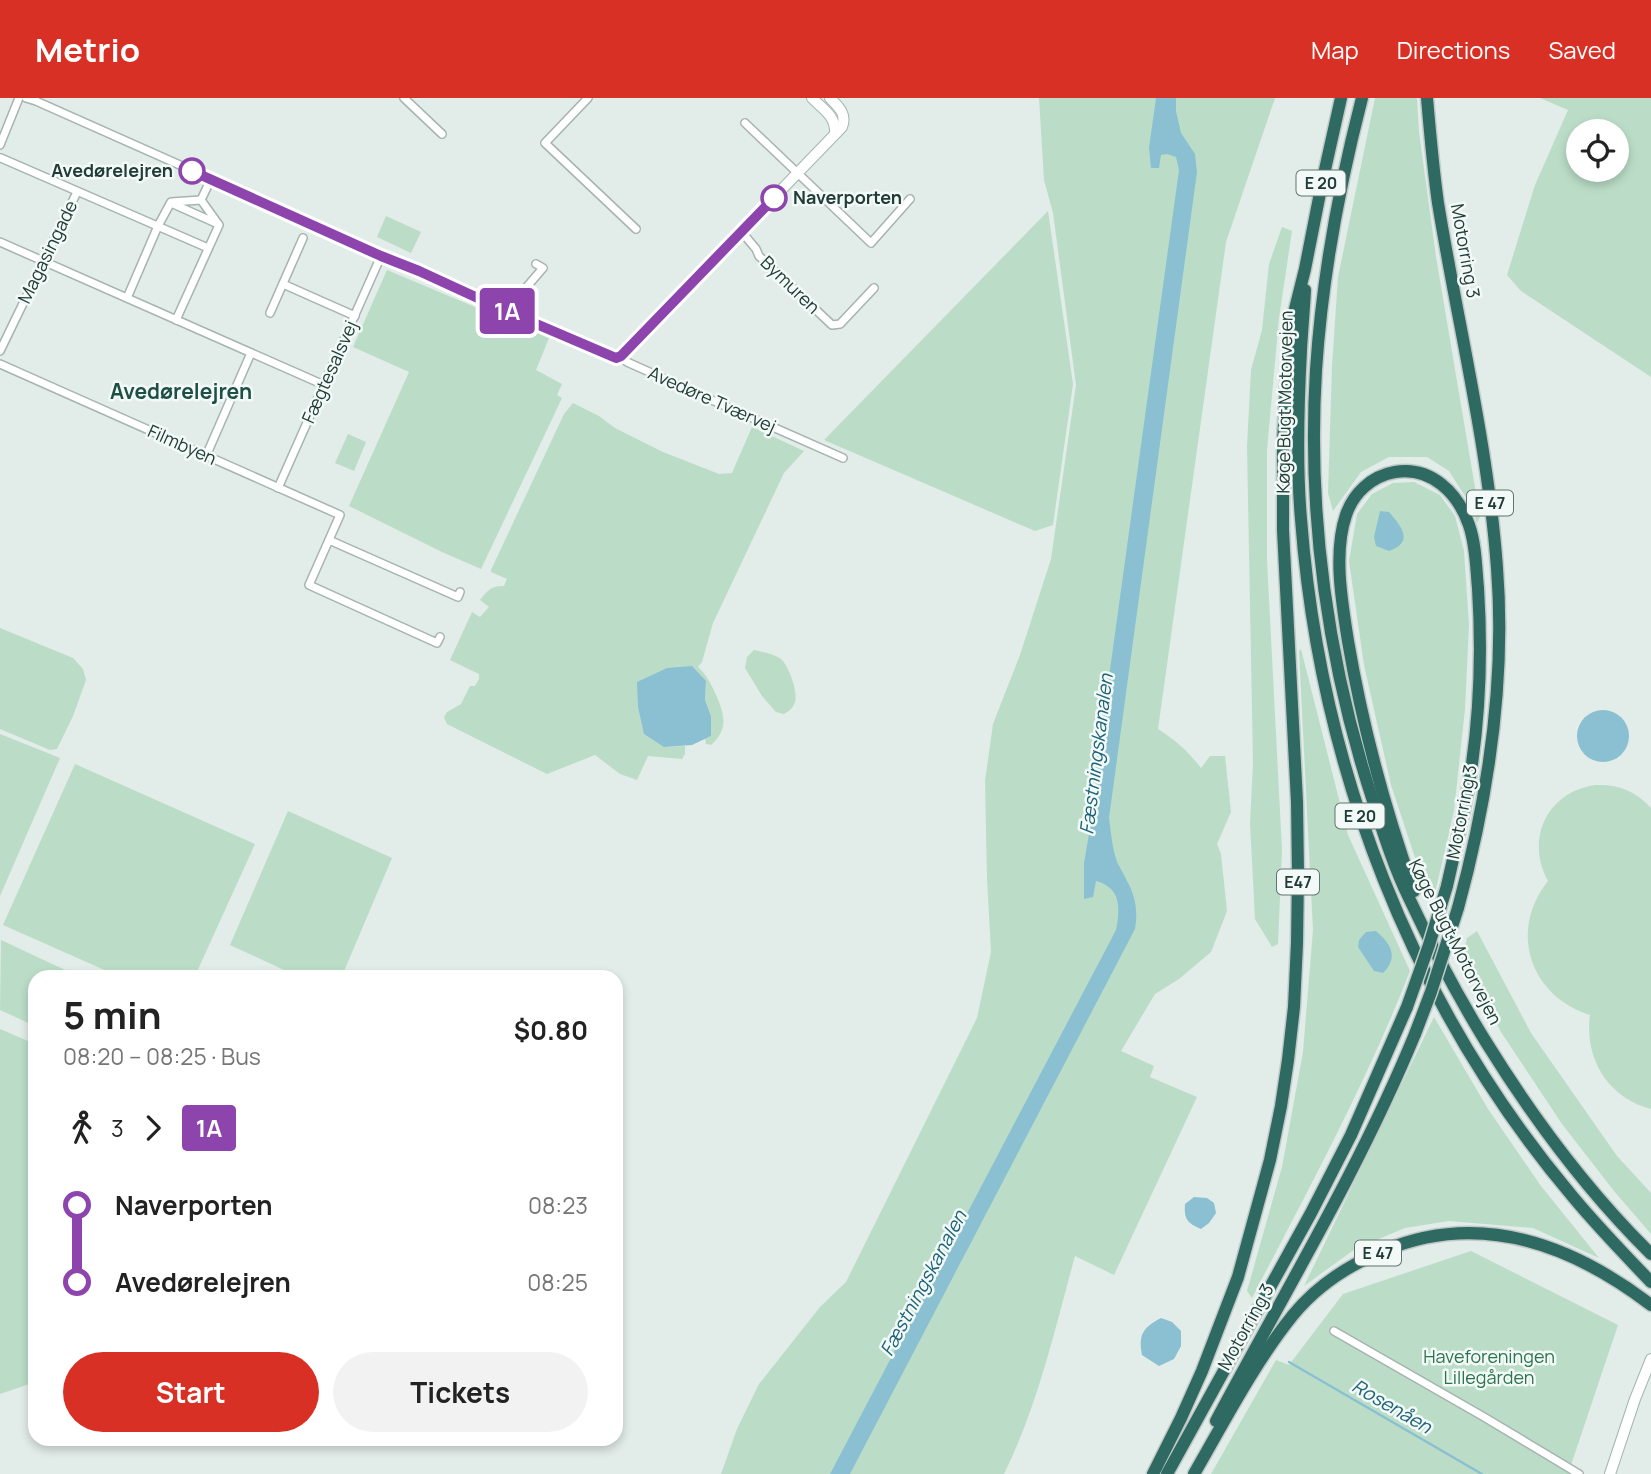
<!DOCTYPE html>
<html lang="en">
<head>
<meta charset="utf-8">
<style>
	:root { --surface:#fff; --page:#f2f2f2; --text:#222; --muted:#767676; --accent:#d93025 }
	body { margin:0; font-family:Manrope,sans-serif; background:var(--page); color:var(--text); height:100vh; display:flex; flex-direction:column; font-size:26px; white-space:nowrap }
	* { box-sizing:border-box; margin:0 }
	p { font-size:23px; color:var(--muted) }
	.icon { flex:none; width:38px; height:38px; fill:none; stroke:currentColor; stroke-width:2; stroke-linecap:round; stroke-linejoin:round }
	.map { position:relative; flex:1; overflow:hidden }
	.details { position:absolute; left:28px; top:872px; width:595px; height:476px; display:flex; flex-direction:column; background:var(--surface); border-radius:21px; box-shadow:0 4px 10px #0003 }
	.details>* { flex:none }
	.badge { padding:0 14px; border-radius:5px; font-size:24px; line-height:46px }
	.buttons { position:absolute; left:1566px; top:21px; display:grid; gap:14px }
	.buttons a { display:grid; place-items:center; width:63px; height:63px; border-radius:50%; background:var(--surface); box-shadow:0 4px 10px #0003; font-size:35px }
	.map>.badge { position:absolute; translate:-50% -50%; box-shadow:0 0 0 4px #fff }
	.legs { display:flex; align-items:center; gap:10px; height:77px; padding:0 35px; font-size:23px }
	.legs p { margin-inline-start:auto }
	.summary { display:flex; align-items:center; justify-content:space-between; height:119px; padding:0 35px }
	h1 { font-size:38px; font-weight:700; line-height:52px }
	.cta { display:flex; gap:14px; margin-top:auto; padding:14px 35px }
	.cta a { flex:1; height:80px; border-radius:42px; background:var(--accent); color:#fff; font-size:28px; font-weight:700; line-height:80px; text-align:center }
	.cta a+a { background:var(--page); color:var(--text) }
	ul { padding:0 35px; list-style:none }
	li { display:flex; align-items:center; gap:24px; height:77px; font-size:26px }
	li i { display:grid; place-items:center; width:10px; height:100%; margin:0 9px; background:currentColor }
	li i::after { content:''; width:18px; height:18px; margin:-9px; border:5px solid; border-radius:50%; background:var(--surface) }
	li p { margin-inline-start:auto }
	li:first-child i { background:linear-gradient(#0000 50%,currentColor 0) }
	li:last-child i { background:linear-gradient(currentColor 50%,#0000 0) }
	header { display:flex; align-items:center; gap:42px; box-sizing:border-box; height:98px; padding:0 35px; background:var(--accent); color:#fff }
	header strong { font-size:33px }
	nav { display:flex; gap:38px; margin-inline-start:auto; font-size:24px }
	.map>svg:first-child { display:block }
	.green { fill:#bbddc7; fill-rule:evenodd }
	.water { fill:#8ac0d1 }
	.lines { fill:none; stroke-linecap:round; stroke-linejoin:round }
	.stream { stroke:#8ac0d1; stroke-width:2.5 }
	.street-casing { stroke:#a5b4b0; stroke-width:10 }
	.secondary-casing { stroke:#a0b8b1; stroke-width:12 }
	.highway-casing { stroke:#c1c9c7; stroke-width:15 }
	.street { stroke:#fff; stroke-width:7 }
	.secondary { stroke:#fff; stroke-width:10 }
	.highway { stroke:#2e6962; stroke-width:12 }
	.highway-bridge-casing { stroke:#c1c9c7; stroke-width:15; stroke-linecap:butt }
	.highway-bridge { stroke:#2e6962; stroke-width:12 }
	.line-1-casing { stroke:#fff; stroke-width:16 }
	.line-1 { stroke:#8e44ad; stroke-width:10 }
	.stop-1-dot { fill:#fff; stroke:#8e44ad; stroke-width:3.5 }
	.labels { text-anchor:middle; stroke-width:5; stroke-linejoin:round; paint-order:stroke }
	.shield { fill:#f2f9f6; stroke:#607571; stroke-width:2 }
	.shield-label { font-size:16px; font-weight:bold; fill:#223d38 }
	.stop-label { font-size:18px; font-weight:bold; fill:#223d38; stroke:#f2f9f6; text-anchor:end }
	.street-label { font-size:18px; fill:#223d38; stroke:#f2f9f6 }
	.park-label { font-size:18px; fill:#2c744e; stroke:#f2f9f6 }
	.water-label { font-size:19px; font-style:italic; fill:#1c6279; stroke:#f2f9f6 }
	.quarter-label { font-size:21px; font-weight:bold; fill:#1e4f47; stroke:#f2f9f6 }
</style>
</head>
<body>
<header>
<strong>Metrio</strong>
<nav><a>Map</a><a>Directions</a><a>Saved</a></nav>
</header>
<div class="map">
<svg width="1651" height="1376" viewBox="0 0 1651 1376">
	<rect width="100%" height="100%" fill="#e2ece8"/>
	<g class="green">
		<path d="M1039,0H1275L1226,144L1158,631C1175,642 1188,653 1201,670L1210,658H1225L1231,714L1217,746L1221,756L1227,813L1211,854L1179,881L1155,896L1121,953L1154,968L1150,979L1197,999L1114,1177L1075,1158C1055,1231 1038,1307 1004,1376H721L737,1331L759,1286L820,1209L846,1184L977,920L991,854L987,780L985,683L993,626L1020,557L1051,461L1076,287L1053,115L1044,82Z"/>
		<path d="M1375,0H1417L1419,34L1436,159L1480,419L1477,425L1470,406L1449,373L1427,359H1389L1361,374L1333,413L1328,395L1332,268L1338,179Z"/>
		<path d="M1540,0H1651V279L1521,193L1507,177L1535,87L1568,12ZM1578,33H1617V72H1578Z"/>
		<path d="M1048,113L1073,286L1053,427L1035,433L824,342Z"/>
		<path d="M386,118L421,134L411,155L377,139Z"/>
		<path d="M1282,129L1292,133L1279,220L1267,352V462L1282,752L1278,846L1272,849L1255,821L1250,725L1253,665L1247,348L1251,272L1262,232L1269,166Z"/>
		<path d="M387,172L549,240L536,272L562,286L557,297L562,300L481,471L442,454L349,408L409,274L353,249Z"/>
		<path d="M573,305L599,318L615,330L663,354L719,376L732,375L752,329L804,353L784,375L713,525L702,564L698,569C707,577 712,588 717,599C725,618 728,632 711,647L706,646L705,641L711,638V618L705,602L706,583L664,649L685,648V656L682,661L648,658L637,682L620,676L595,657L547,676L447,626L444,619L447,614L461,606L470,588H475L479,581V576L450,562L472,514L480,519L489,509L480,502C488,492 491,488 504,488L507,481L491,474V472L564,316Z"/>
		<path d="M348,336L366,344L354,373L335,365Z"/>
		<path d="M1414,384L1440,397L1455,418L1464,453L1469,527L1465,611L1454,713L1435,795L1429,802L1391,687L1364,567L1349,463L1357,416L1372,396L1393,385Z"/>
		<path d="M0,530L73,560L83,571L86,582L73,618L57,651L50,652L0,631Z"/>
		<path d="M1301,551L1348,737L1410,873C1366,986 1308,1092 1252,1200L1247,1193L1282,1069L1303,954L1313,832L1299,553Z"/>
		<path d="M754,552C762,554 774,556 781,561C789,568 798,594 795,604C793,610 789,613 784,616L776,614L762,598L745,570L747,559Z"/>
		<path d="M0,636L60,660L0,798Z"/>
		<path d="M75,666L255,746L195,878H118L3,827Z"/>
		<path d="M1595,687C1618,686 1636,693 1651,710V1011C1608,1000 1584,960 1590,917C1530,898 1508,833 1548,783C1525,741 1547,694 1595,687Z"/>
		<path d="M288,713L392,760L342,878H297L230,847Z"/>
		<path d="M1477,833L1531,935L1617,1058L1651,1095V1136L1614,1093L1562,1026L1501,934L1462,861L1467,840Z"/>
		<path d="M1,842L78,878H35V928L0,912Z"/>
		<path d="M1434,919L1488,1011L1541,1088L1599,1160L1533,1130L1449,1123L1405,1130L1355,1151L1304,1188Z"/>
		<path d="M0,931L35,946V1284L0,1296Z"/>
		<path d="M1471,1153L1618,1227L1568,1376H1211L1276,1262L1289,1267L1343,1196Z"/>
	</g>
	<g class="water">
		<path d="M1156,0H1176V13L1181,35L1195,56L1197,74L1109,720C1111,735 1112,749 1117,764C1120,770 1124,776 1127,783C1136,799 1138,814 1135,831L850,1376H830L1116,832C1120,811 1122,790 1096,783L1093,799L1084,801V765L1098,683L1096,673L1179,72L1176,59L1167,56L1161,57L1159,70H1151L1149,50Z"/>
		<path d="M1380,413L1389,414C1401,428 1415,444 1389,453L1376,448L1374,439Z"/>
		<path d="M692,568L706,583L705,602L711,618V638L692,647L664,649L644,636L638,609L637,584L667,570Z"/>
		<circle cx="1603" cy="638" r="26"/>
		<path d="M1376,833C1391,846 1399,859 1383,875L1374,873L1358,849L1359,842L1366,834Z"/>
		<path d="M1194,1099L1207,1100L1214,1105L1216,1115L1209,1125L1201,1131C1187,1125 1184,1121 1185,1106Z"/>
		<path d="M1161,1220L1172,1224L1181,1233V1248L1174,1261L1159,1268L1142,1257C1138,1236 1143,1230 1161,1220Z"/>
	</g>
	<g class="lines">
		<path class="stream" d="M1289,1264L1482,1376"/>
		<g class="street-casing">
			<g id="street">
				<path d="M26,0L36,3L564,238L616,260L621,258L627,264L714,303L843,360"/>
				<path d="M404,0L442,36"/>
				<path d="M588,0L545,45L636,131"/>
				<path d="M745,25L871,145L910,101"/>
				<path d="M0,47L19,0"/>
				<path d="M1,60L208,150"/>
				<path d="M201,102L211,81"/>
				<path d="M171,105L218,126"/>
				<path d="M741,133L756,151L759,158L832,227L840,226L874,190"/>
				<path d="M0,144L324,287"/>
				<path d="M283,186L355,218"/>
				<path d="M127,200L158,128L171,104L201,102L219,127L176,222"/>
				<path d="M506,213L543,170L536,166"/>
				<path d="M270,215L303,140"/>
				<path d="M0,253L77,94"/>
				<path d="M0,266L340,417L309,487L437,545L440,539"/>
				<path d="M206,358L251,255"/>
				<path d="M278,390L381,158"/>
				<path d="M329,442L458,499L460,494"/>
				<path d="M1334,1233L1484,1319L1579,1376"/>
			</g>
		</g>
		<g class="secondary-casing">
			<g id="secondary">
				<path d="M812,0C824,12 836,18 835,36"/>
				<path d="M621,258L842,29C847,16 839,9 830,0"/>
				<path d="M1610,1376L1635,1301L1651,1261"/>
			</g>
		</g>
		<g class="highway-casing">
			<g id="highway">
				<path d="M1362,0C1339,89 1322,180 1316,272C1307,418 1328,567 1374,706C1384,737 1394,769 1409,800C1432,849 1457,897 1486,944C1533,1020 1587,1093 1651,1156"/>
				<path d="M1427,0C1430,35 1433,70 1438,105C1458,227 1488,347 1497,470C1506,585 1488,700 1458,810"/>
				<path d="M1305,192C1304,212 1302,232 1301,252C1298,308 1296,365 1301,421C1320,670 1412,908 1573,1099C1598,1129 1624,1156 1651,1184"/>
				<path d="M1414,793C1384,709 1363,631 1348,543C1342,505 1333,455 1346,417C1353,396 1371,378 1395,374C1431,368 1458,395 1469,427C1476,447 1476,469 1478,490C1482,553 1480,617 1470,679C1464,716 1455,752 1447,788"/>
				<path d="M1216,1323C1284,1195 1360,1070 1415,936"/>
				<path d="M1153,1376L1181,1320L1202,1273L1238,1179L1270,1062L1281,1008L1288,962L1294,909L1297,845L1298,775L1297,704L1283,432V344L1286,289L1294,215L1305,171L1322,85L1341,0"/>
				<path d="M1167,1376L1311,1115L1351,1037L1407,909"/>
				<path d="M1194,1376C1224,1324 1255,1264 1293,1217C1316,1189 1349,1167 1383,1153C1480,1112 1571,1146 1651,1207"/>
			</g>
		</g>
		<use href="#street" class="street"/>
		<use href="#secondary" class="secondary"/>
		<use href="#highway" class="highway"/>
		<g class="highway-bridge-casing">
			<g id="highway-bridge">
				<path d="M1407,909L1429,847L1447,788"/>
				<path d="M1415,936L1431,894L1458,810"/>
			</g>
		</g>
		<use href="#highway-bridge" class="highway-bridge"/>
	</g>
	<g class="lines">
		<g class="line-1-casing">
			<path id="line-1" d="M192,73L381,158L419,173L506,213L616,260L621,258L774,100"/>
		</g>
		<use href="#line-1" class="line-1"/>
	</g>
	<g class="stop-1-dot">
		<circle cx="192" cy="73" r="12"/>
		<circle cx="774" cy="100" r="12"/>
	</g>
	<g class="labels">
		<g class="shield">
			<rect x="1296.5" y="72.5" width="49" height="25" rx="5"/>
			<rect x="1467" y="392.5" width="46" height="25" rx="5"/>
			<rect x="1335.5" y="705.5" width="49" height="25" rx="5"/>
			<rect x="1277" y="771.5" width="42" height="25" rx="5"/>
			<rect x="1355" y="1142.5" width="46" height="25" rx="5"/>
		</g>
		<g class="shield-label">
			<text x="1321" y="91">E 20</text>
			<text x="1490" y="411">E 47</text>
			<text x="1360" y="724">E 20</text>
			<text x="1298" y="790">E47</text>
			<text x="1378" y="1161">E 47</text>
		</g>
		<g class="stop-label">
			<text x="173" y="79">Avedørelejren</text>
			<text x="793" y="106" text-anchor="start">Naverporten</text>
		</g>
		<g class="street-label">
			<text transform="translate(1465 153) rotate(80)" y="6">Motorring 3</text>
			<text transform="translate(48 154) rotate(-64)" y="6">Magasingade</text>
			<text transform="translate(790 187) rotate(44)" y="6">Bymuren</text>
			<text transform="translate(330 274) rotate(-66)" y="6">Fægtesalsvej</text>
			<text transform="translate(712 302) rotate(24)" y="6">Avedøre Tværvej</text>
			<text transform="translate(1285 304) rotate(-89)" y="6">Køge Bugt Motorvejen</text>
			<text transform="translate(182 347) rotate(24)" y="6">Filmbyen</text>
			<text transform="translate(1462 714) rotate(-79)" y="6">Motorring 3</text>
			<text transform="translate(1455 844) rotate(63)" y="6">Køge Bugt Motorvejen</text>
			<text transform="translate(1246 1229) rotate(-61)" y="6">Motorring 3</text>
		</g>
		<g class="park-label">
			<text x="1489" y="1265">Haveforeningen<tspan x="1489" dy="21">Lillegården</tspan></text>
		</g>
		<g class="water-label">
			<text transform="translate(1096 656) rotate(-83)" y="7">Fæstningskanalen</text>
			<text transform="translate(923 1185) rotate(-62)" y="7">Fæstningskanalen</text>
			<text transform="translate(1392 1308) rotate(30)" y="7">Rosenåen</text>
		</g>
		<g class="quarter-label">
			<text x="181" y="301">Avedørelejren</text>
		</g>
	</g>
</svg>
<div class="buttons">
<a><svg class="icon" aria-label="locate" viewBox="0 0 24 24"><circle cx="12" cy="12" r="6"/><path d="M12 2v4M12 18v4M2 12h4M18 12h4"/></svg></a>
</div>
<b class="badge" style="left:507px;top:213px;background:#8e44ad;color:#fff">1A</b>
<section class="details">
<div class="summary"><div><h1>5 min</h1><p>08:20 – 08:25 · Bus</p></div><b>$0.80</b></div>
<div class="legs"><svg class="icon" aria-label="walk" viewBox="0 0 24 24"><circle cx="13" cy="4" r="2"/><path d="M13 8l-2 6 4 7M11 14l-3 7M7 12l3-4h3l4 4"/></svg>3<svg class="icon" aria-label="forward" viewBox="0 0 24 24"><path d="M9 5l7 7-7 7"/></svg><b class="badge" style="background:#8e44ad;color:#fff">1A</b></div>
<ul>
<li><i style="color:#8e44ad"></i><b>Naverporten</b><p>08:23</p></li>
<li><i style="color:#8e44ad"></i><b>Avedørelejren</b><p>08:25</p></li>
</ul>
<div class="cta"><a>Start</a><a>Tickets</a></div>
</section>
</div>
</body>
</html>
